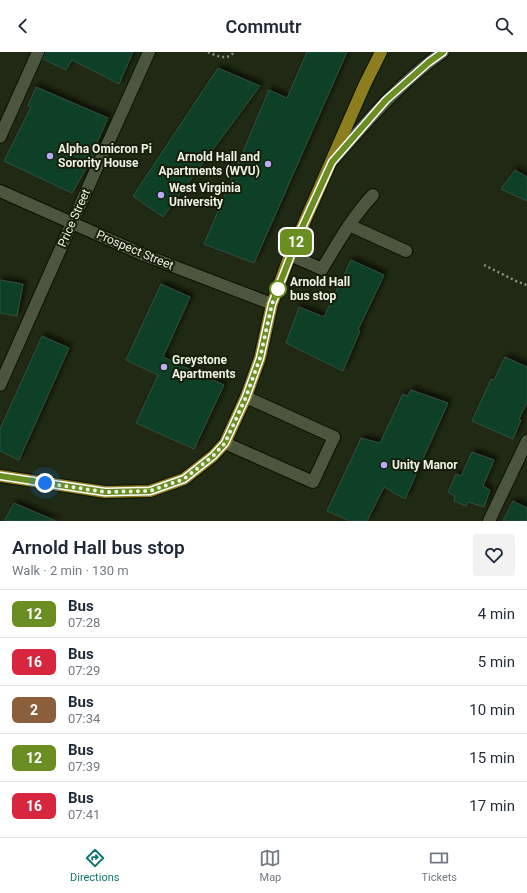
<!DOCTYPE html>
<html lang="en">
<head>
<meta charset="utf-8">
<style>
	:root { --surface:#fff; --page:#f2f2f3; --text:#1f2937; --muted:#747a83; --line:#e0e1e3; --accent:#0f766e }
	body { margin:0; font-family:Roboto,sans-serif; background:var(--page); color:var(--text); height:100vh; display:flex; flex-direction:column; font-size:15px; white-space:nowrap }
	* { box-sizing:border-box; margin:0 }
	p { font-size:13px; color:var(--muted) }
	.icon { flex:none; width:22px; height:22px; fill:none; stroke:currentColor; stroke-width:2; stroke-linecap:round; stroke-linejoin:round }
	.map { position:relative; height:469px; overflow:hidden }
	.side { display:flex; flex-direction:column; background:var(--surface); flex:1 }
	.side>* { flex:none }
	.badge { padding:0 8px; border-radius:6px; font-size:14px; line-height:26px }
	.you { position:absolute; width:20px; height:20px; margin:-10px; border:3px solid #fff; border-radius:50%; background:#1a73e8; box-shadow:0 0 0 6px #1a73e833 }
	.map>.badge { position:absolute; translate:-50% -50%; box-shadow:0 0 0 2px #fff }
	.round { display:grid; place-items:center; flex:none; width:42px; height:42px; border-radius:4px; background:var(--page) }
	.summary { display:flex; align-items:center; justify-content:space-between; height:68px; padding:0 12px }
	h1 { font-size:19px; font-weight:600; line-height:30px }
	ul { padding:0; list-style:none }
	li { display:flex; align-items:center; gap:12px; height:48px; padding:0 12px; border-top:1px solid var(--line) }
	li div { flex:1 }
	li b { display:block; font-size:15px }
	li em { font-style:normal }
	li .badge { min-width:44px; font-weight:700; text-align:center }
	header { display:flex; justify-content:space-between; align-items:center; height:52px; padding:0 12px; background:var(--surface); font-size:18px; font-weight:600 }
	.menu { display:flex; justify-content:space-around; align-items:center; height:56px; border-top:1px solid var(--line); background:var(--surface); font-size:11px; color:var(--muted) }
	.menu a { display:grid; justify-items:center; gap:2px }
	.menu .current { color:var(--accent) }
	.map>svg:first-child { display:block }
	.building { fill:#0b3f28; stroke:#354e40; filter:url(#shadow) }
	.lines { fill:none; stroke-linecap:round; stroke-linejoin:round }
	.minor-casing { stroke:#0a1101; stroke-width:14 }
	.major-casing { stroke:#0a1101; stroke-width:14 }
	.path { stroke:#888f7e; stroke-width:2.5; stroke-dasharray:2 3; stroke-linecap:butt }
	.minor { stroke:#4c563f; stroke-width:12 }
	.major { stroke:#8c7d1e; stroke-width:12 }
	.line-casing { stroke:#fff; stroke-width:9 }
	.line { stroke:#6b8e23; stroke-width:6 }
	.walk { stroke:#ecf2e4; stroke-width:4; stroke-dasharray:0 7.2 }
	.poi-dot { fill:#b9abf7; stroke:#171f0a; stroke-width:1.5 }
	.stop-dot { fill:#fff; stroke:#6b8e23; stroke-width:2 }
	.labels { text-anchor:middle; stroke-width:4; stroke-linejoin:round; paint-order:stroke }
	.poi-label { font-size:12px; font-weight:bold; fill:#ecf2e4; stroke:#171f0a; text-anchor:start }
	.street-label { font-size:12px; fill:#ecf2e4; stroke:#171f0a }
	.stop-label { font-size:12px; font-weight:bold; fill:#ecf2e4; stroke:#171f0a; text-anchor:start }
</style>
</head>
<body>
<header><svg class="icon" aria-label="back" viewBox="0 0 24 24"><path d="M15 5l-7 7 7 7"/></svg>Commutr<svg class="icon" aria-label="search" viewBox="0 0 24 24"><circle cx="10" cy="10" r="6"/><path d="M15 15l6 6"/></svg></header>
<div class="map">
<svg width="527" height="469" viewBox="0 0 527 469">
	<defs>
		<filter id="shadow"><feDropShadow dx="3.5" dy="-3.5" stdDeviation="2" flood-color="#0009"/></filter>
	</defs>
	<rect width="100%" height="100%" fill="#202913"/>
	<g class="building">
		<path d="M45,0H133L119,32L72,8L66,18L43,7Z"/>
		<path d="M307,0H347L254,211L204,192L269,38L287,46Z"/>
		<path d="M218,16L260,34L163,165L133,144Z"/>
		<path d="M36,35L108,66L94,97L97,98L72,141L4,109L31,55L28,54Z"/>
		<path d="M515,118L527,125V149L501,137Z"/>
		<path d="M351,208L384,223L358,278L360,279L343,319L286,291L299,255L324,265Z"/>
		<path d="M0,228L23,232L17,264L0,261Z"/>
		<path d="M161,232L190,245L163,305L224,333L194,397L136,371L158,323L126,308Z"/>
		<path d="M42,284L69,296L19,408L0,399V377Z"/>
		<path d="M505,305L527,315V350L519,367L521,368L513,387L472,369L491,327L494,328Z"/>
		<path d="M411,338L448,351L405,447L384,435L367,469H350L327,459L361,386L380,391L403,342L407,344Z"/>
		<path d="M472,400L494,408L483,434L490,438L484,455L468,450L466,454L454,449L455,444L448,440L456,422L461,424Z"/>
		<path d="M513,449L527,456V469H503Z"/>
		<path d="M14,451L56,469H4Z"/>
	</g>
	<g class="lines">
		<g class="minor-casing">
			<g id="minor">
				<path d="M0,85L38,0"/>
				<path d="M332,109C367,70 400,30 443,0"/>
				<path d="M0,139L144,203L272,252"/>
				<path d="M349,173L406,199"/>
				<path d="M290,203L322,217C338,191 352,165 373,143"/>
				<path d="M0,333L72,171L149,0"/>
				<path d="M225,391L313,430L334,385L246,345"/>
				<path d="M489,469L527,389"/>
			</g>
		</g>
		<g class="major-casing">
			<path id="major" d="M0,424L105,440L150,439L184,427L213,404L225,391L246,345L260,306L272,252L290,203L365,32L381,0"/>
		</g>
		<g class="path">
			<path d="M208,0C217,4 227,9 234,0"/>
			<path d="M484,213L518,230L527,233"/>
		</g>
		<use href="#minor" class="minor"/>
		<use href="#major" class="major"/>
	</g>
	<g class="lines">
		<g class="line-casing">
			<path id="line" d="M0,424L105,440L150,439L184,427L213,404L225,391L246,345L260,306L272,252L300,180L332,110L386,48L429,10L443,0"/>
		</g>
		<use href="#line" class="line"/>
		<path class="walk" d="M45,431L105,440L150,439L184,427L213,404L225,391L246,345L260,306L272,252L278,237"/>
	</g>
	<g class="poi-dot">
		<circle cx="50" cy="104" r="4"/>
		<circle cx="268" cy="112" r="4"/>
		<circle cx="161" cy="143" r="4"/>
		<circle cx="164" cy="315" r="4"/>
		<circle cx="384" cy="413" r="4"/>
	</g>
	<circle class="stop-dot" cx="278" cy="237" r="8"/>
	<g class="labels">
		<g class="poi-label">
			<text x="58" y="101">Alpha Omicron Pi<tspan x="58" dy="14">Sorority House</tspan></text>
			<text x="260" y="109" text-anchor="end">Arnold Hall and<tspan x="260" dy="14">Apartments (WVU)</tspan></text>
			<text x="169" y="140">West Virginia<tspan x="169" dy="14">University</tspan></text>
			<text x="172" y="312">Greystone<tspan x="172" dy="14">Apartments</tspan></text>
			<text x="392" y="417">Unity Manor</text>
		</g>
		<g class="street-label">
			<text transform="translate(74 166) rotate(-66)" y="4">Price Street</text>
			<text transform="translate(135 198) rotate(23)" y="4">Prospect Street</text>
		</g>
		<g class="stop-label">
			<text x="290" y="234">Arnold Hall<tspan x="290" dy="14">bus stop</tspan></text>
		</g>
	</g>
</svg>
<div class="you" style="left:45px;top:431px"></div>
<b class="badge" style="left:296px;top:190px;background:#6b8e23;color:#fff">12</b>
</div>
<section class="side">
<div class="summary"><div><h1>Arnold Hall bus stop</h1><p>Walk · 2 min · 130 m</p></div><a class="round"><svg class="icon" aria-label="heart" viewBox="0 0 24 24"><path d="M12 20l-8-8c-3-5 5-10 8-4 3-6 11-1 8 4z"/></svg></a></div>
<ul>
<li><span class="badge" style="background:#6b8e23;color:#fff">12</span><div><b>Bus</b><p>07:28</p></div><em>4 min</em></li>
<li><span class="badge" style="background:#d7263d;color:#fff">16</span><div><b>Bus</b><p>07:29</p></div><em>5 min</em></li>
<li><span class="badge" style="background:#8b5e3c;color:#fff">2</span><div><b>Bus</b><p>07:34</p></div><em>10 min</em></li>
<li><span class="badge" style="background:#6b8e23;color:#fff">12</span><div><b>Bus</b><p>07:39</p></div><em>15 min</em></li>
<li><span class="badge" style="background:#d7263d;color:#fff">16</span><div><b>Bus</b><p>07:41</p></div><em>17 min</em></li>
</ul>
</section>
<nav class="menu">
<a class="current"><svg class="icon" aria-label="directions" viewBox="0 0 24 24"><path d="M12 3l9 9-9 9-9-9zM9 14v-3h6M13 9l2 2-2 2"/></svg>Directions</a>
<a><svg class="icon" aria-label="map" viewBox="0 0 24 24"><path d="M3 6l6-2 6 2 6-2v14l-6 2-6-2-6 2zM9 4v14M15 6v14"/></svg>Map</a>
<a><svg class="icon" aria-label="tickets" viewBox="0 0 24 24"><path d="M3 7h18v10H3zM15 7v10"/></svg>Tickets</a>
</nav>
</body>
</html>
